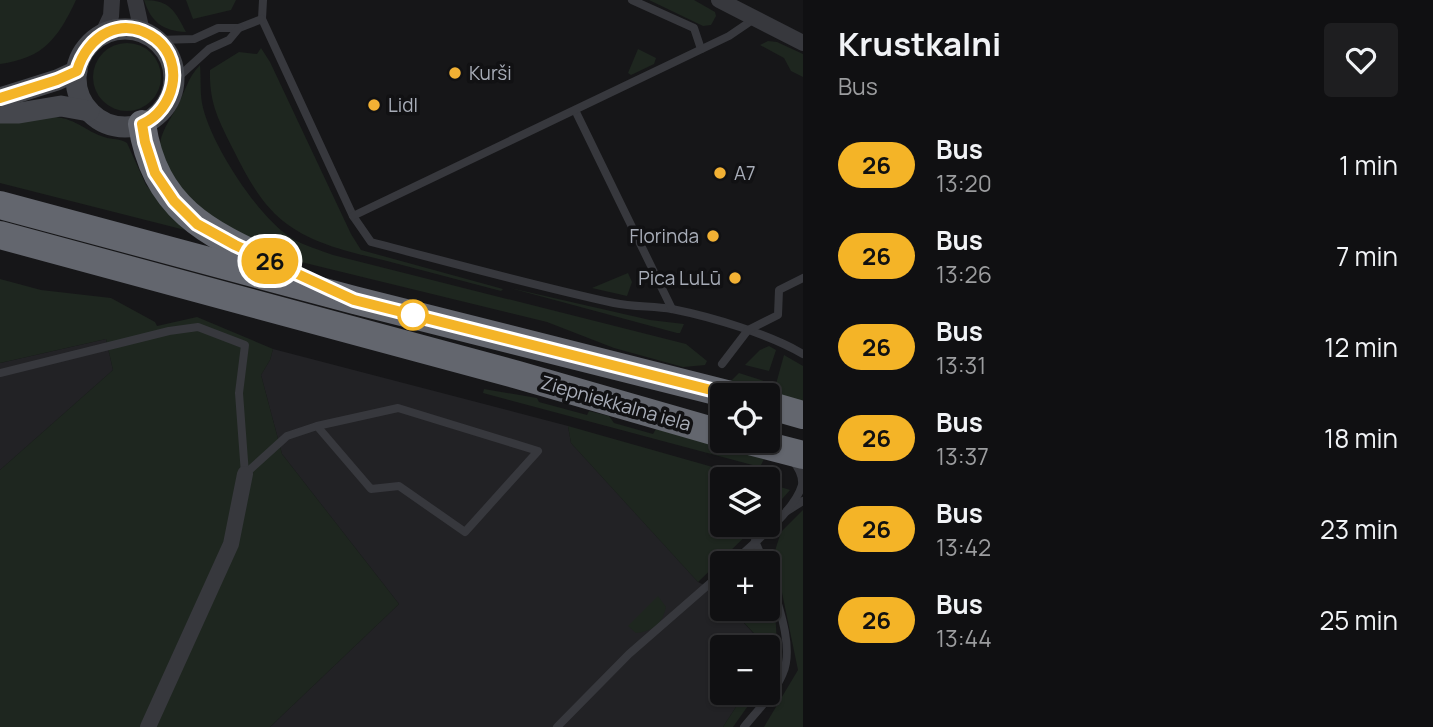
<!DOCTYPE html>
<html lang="en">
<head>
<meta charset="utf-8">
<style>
	:root { --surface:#101012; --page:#1e1e20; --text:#f1f3f6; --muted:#9c9d9f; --line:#303032 }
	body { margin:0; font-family:Manrope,sans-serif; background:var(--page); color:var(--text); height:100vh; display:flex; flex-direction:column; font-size:26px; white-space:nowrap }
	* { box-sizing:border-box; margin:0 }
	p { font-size:23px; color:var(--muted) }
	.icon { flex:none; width:38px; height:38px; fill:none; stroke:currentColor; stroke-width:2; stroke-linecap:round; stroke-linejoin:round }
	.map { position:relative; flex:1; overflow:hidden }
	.panel { display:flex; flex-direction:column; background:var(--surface); width:630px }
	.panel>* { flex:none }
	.badge { padding:0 14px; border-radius:23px; font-size:24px; line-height:46px }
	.fabs { position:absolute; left:710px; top:383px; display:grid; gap:14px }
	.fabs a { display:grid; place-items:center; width:70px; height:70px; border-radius:7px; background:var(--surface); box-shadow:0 2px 5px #0004,0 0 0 2px var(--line); font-size:35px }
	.map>.badge { position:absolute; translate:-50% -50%; box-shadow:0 0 0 4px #fff }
	.round { display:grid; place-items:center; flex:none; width:74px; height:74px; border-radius:7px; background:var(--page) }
	.overview { display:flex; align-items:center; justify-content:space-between; height:119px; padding:0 35px }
	h1 { font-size:33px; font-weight:700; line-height:52px }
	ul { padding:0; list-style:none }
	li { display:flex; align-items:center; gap:21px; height:91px; padding:0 35px }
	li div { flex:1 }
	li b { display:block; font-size:26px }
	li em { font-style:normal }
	li .badge { min-width:77px; font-weight:700; text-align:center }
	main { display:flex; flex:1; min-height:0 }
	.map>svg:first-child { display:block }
	.built { fill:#222225 }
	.green { fill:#1e261f }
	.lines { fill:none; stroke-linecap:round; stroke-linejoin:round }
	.lane { stroke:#37383d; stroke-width:8 }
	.street { stroke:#37383d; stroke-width:16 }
	.secondary { stroke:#45474d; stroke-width:21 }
	.highway { stroke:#63666e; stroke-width:28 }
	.line-casing { stroke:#fff; stroke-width:16 }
	.line { stroke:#f4b427; stroke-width:10 }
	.poi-dot { fill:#f2b134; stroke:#111113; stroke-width:2.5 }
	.stop-dot { fill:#fff; stroke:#f4b427; stroke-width:3.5 }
	.labels { text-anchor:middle; stroke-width:7; stroke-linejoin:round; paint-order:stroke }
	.poi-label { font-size:19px; fill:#a8adb8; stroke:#111113; text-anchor:start }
	.street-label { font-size:19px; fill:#a8adb8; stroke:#111113 }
</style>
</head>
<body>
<main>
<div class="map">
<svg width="803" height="727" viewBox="0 0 803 727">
	<rect width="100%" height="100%" fill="#161618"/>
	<g class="built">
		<path d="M106,339L113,370L0,470V363Z"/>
		<path d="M273,349L568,426L571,443L698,582L708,587L723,600V609H731L766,647L723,648V693H745L723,727H270L399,604L282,454L261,375L270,360Z"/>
	</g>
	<g class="green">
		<path d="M0,0H76C58,38 44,58 0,64Z"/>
		<path d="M144,0C170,0 175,11 186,32C163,31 151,22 144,0Z"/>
		<path d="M186,0H236L231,10L193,19Z"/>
		<path d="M649,0H694L715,12L716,16L711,25L703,26Z"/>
		<path d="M768,41L777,42L803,54V77L791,71L784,58L760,45Z"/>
		<circle cx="127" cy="77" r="34"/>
		<path d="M261,48L270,62L351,234L361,250L503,289L501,291C463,281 425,271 387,261C351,252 313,245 283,221C260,202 247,177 234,151C219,121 209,104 210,70L239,52L257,54Z"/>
		<path d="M638,49L656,58L654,64L631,75L628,73Z"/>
		<path d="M200,65C201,77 200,91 202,103C209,142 259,219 293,239C305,246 320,250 333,255L686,344L707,361L705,365L683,367L614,348L547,322L297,261C250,243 200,219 172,175C169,169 163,162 161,156C156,137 169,122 177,107C185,92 188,77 200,65Z"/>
		<path d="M55,117C77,119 85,131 104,137C113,140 120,138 127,143L146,185L185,230L0,183V120Z"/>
		<path d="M628,273L632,282L627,296L592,288Z"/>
		<path d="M0,279L41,290L111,298L155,322L157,326L197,317L273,349L270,360L261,375L282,454L399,604L270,727H0V470L113,370L106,339L0,363Z"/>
		<path d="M510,288L650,320L684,324L680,333H677Z"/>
		<path d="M769,346L776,350L769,371L745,365L760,350Z"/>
		<path d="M784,355L803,366V402L773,395Z"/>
		<path d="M739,373L767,382L765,392L730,382Z"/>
		<path d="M484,389L537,398L539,402L587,415L589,411L609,416L614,423L653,434L656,429L764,459L760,467L483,393Z"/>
		<path d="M568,426L755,479L723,480V525H757L698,582L571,443Z"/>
		<path d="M768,483L790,490L768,515Z"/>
		<path d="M803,510V727H764L798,670L774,554L781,532Z"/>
		<path d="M658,596L666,607C663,623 652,632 636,633L628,626Z"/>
		<path d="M768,597L775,608L778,664L768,678V659L772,654L768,648L731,609H768Z"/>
		<path d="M745,693H757L733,727H723Z"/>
	</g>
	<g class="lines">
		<g class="lane">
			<path d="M263,0L262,19L353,216L371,242C452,263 532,285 614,303C633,307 653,306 672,309C712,317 769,334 803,354"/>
			<path d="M632,0L694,28L701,49"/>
			<path d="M157,40L194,39L218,28H239L262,19"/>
			<path d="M174,81L209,49L229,40L239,28"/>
			<path d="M575,110L672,309"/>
			<path d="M353,216L729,36L754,19"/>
			<path d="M722,364L748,330L778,315L779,290L803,278"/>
			<path d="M0,373L169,331L198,327L245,345L239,393L245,474"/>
			<path d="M245,474L287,436L317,426L371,489L399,486L465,532L538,451L398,408L317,426"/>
			<path d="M787,511L803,501"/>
			<path d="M755,541L765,564"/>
			<path d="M732,564C752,543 794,513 802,485C803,476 798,467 792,460"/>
			<path d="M557,727L629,654L723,572"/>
			<path d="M744,727C757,711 775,693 783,673C795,646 776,599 768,571"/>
		</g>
		<g class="street">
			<path d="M135,0L142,32"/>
			<path d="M719,0L803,43"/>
			<path d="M103,33L111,16L112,0"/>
			<path d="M148,727L231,544L245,474"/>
		</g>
		<g class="secondary">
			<circle cx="125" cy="78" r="49"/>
			<path d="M0,98L57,80L77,71"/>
			<path d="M0,113H19L61,106L89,111"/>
		</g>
		<g class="highway">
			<path d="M142,124C155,211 210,234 281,267"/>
			<path d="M0,205L354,300L735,396"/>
			<path d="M0,235L518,375L723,434"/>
			<path d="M768,405L803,415"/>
			<path d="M749,441L803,455"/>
		</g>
	</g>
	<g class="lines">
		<g class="line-casing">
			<path id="line" d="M0,98L57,80L77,71C87,35 123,14 156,39C186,63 174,110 142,124L145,142L155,173L174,201L197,224L235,245L330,289L354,300L735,396"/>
		</g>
		<use href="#line" class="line"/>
	</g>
	<g class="poi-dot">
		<circle cx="455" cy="73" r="7"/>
		<circle cx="374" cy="105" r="7"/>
		<circle cx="720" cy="173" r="7"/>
		<circle cx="713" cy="236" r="7"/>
		<circle cx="735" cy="278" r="7"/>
	</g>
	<circle class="stop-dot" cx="413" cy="315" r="14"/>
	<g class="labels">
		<g class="poi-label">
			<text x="469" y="80">Kurši</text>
			<text x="388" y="112">Lidl</text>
			<text x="734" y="180">A7</text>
			<text x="699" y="243" text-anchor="end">Florinda</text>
			<text x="721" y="285" text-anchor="end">Pica LuLū</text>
		</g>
		<g class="street-label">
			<text transform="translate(616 403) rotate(16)" y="7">Ziepniekkalna iela</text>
		</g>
	</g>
</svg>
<div class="fabs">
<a><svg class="icon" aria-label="locate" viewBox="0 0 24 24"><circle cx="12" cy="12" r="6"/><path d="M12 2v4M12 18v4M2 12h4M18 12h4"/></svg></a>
<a><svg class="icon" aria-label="layers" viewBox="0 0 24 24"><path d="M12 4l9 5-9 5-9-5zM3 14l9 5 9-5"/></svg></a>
<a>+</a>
<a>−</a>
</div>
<b class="badge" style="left:270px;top:261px;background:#f4b427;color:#111">26</b>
</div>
<section class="panel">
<div class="overview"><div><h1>Krustkalni</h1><p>Bus</p></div><a class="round"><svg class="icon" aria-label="heart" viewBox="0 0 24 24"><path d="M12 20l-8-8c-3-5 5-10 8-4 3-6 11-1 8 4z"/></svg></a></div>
<ul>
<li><span class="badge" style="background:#f4b427;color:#111">26</span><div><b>Bus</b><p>13:20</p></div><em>1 min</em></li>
<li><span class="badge" style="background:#f4b427;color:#111">26</span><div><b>Bus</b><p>13:26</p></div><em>7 min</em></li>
<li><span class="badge" style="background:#f4b427;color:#111">26</span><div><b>Bus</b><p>13:31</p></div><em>12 min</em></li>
<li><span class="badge" style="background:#f4b427;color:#111">26</span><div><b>Bus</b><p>13:37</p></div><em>18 min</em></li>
<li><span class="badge" style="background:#f4b427;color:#111">26</span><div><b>Bus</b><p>13:42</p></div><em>23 min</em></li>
<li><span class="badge" style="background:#f4b427;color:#111">26</span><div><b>Bus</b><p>13:44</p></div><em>25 min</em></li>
</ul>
</section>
</main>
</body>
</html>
